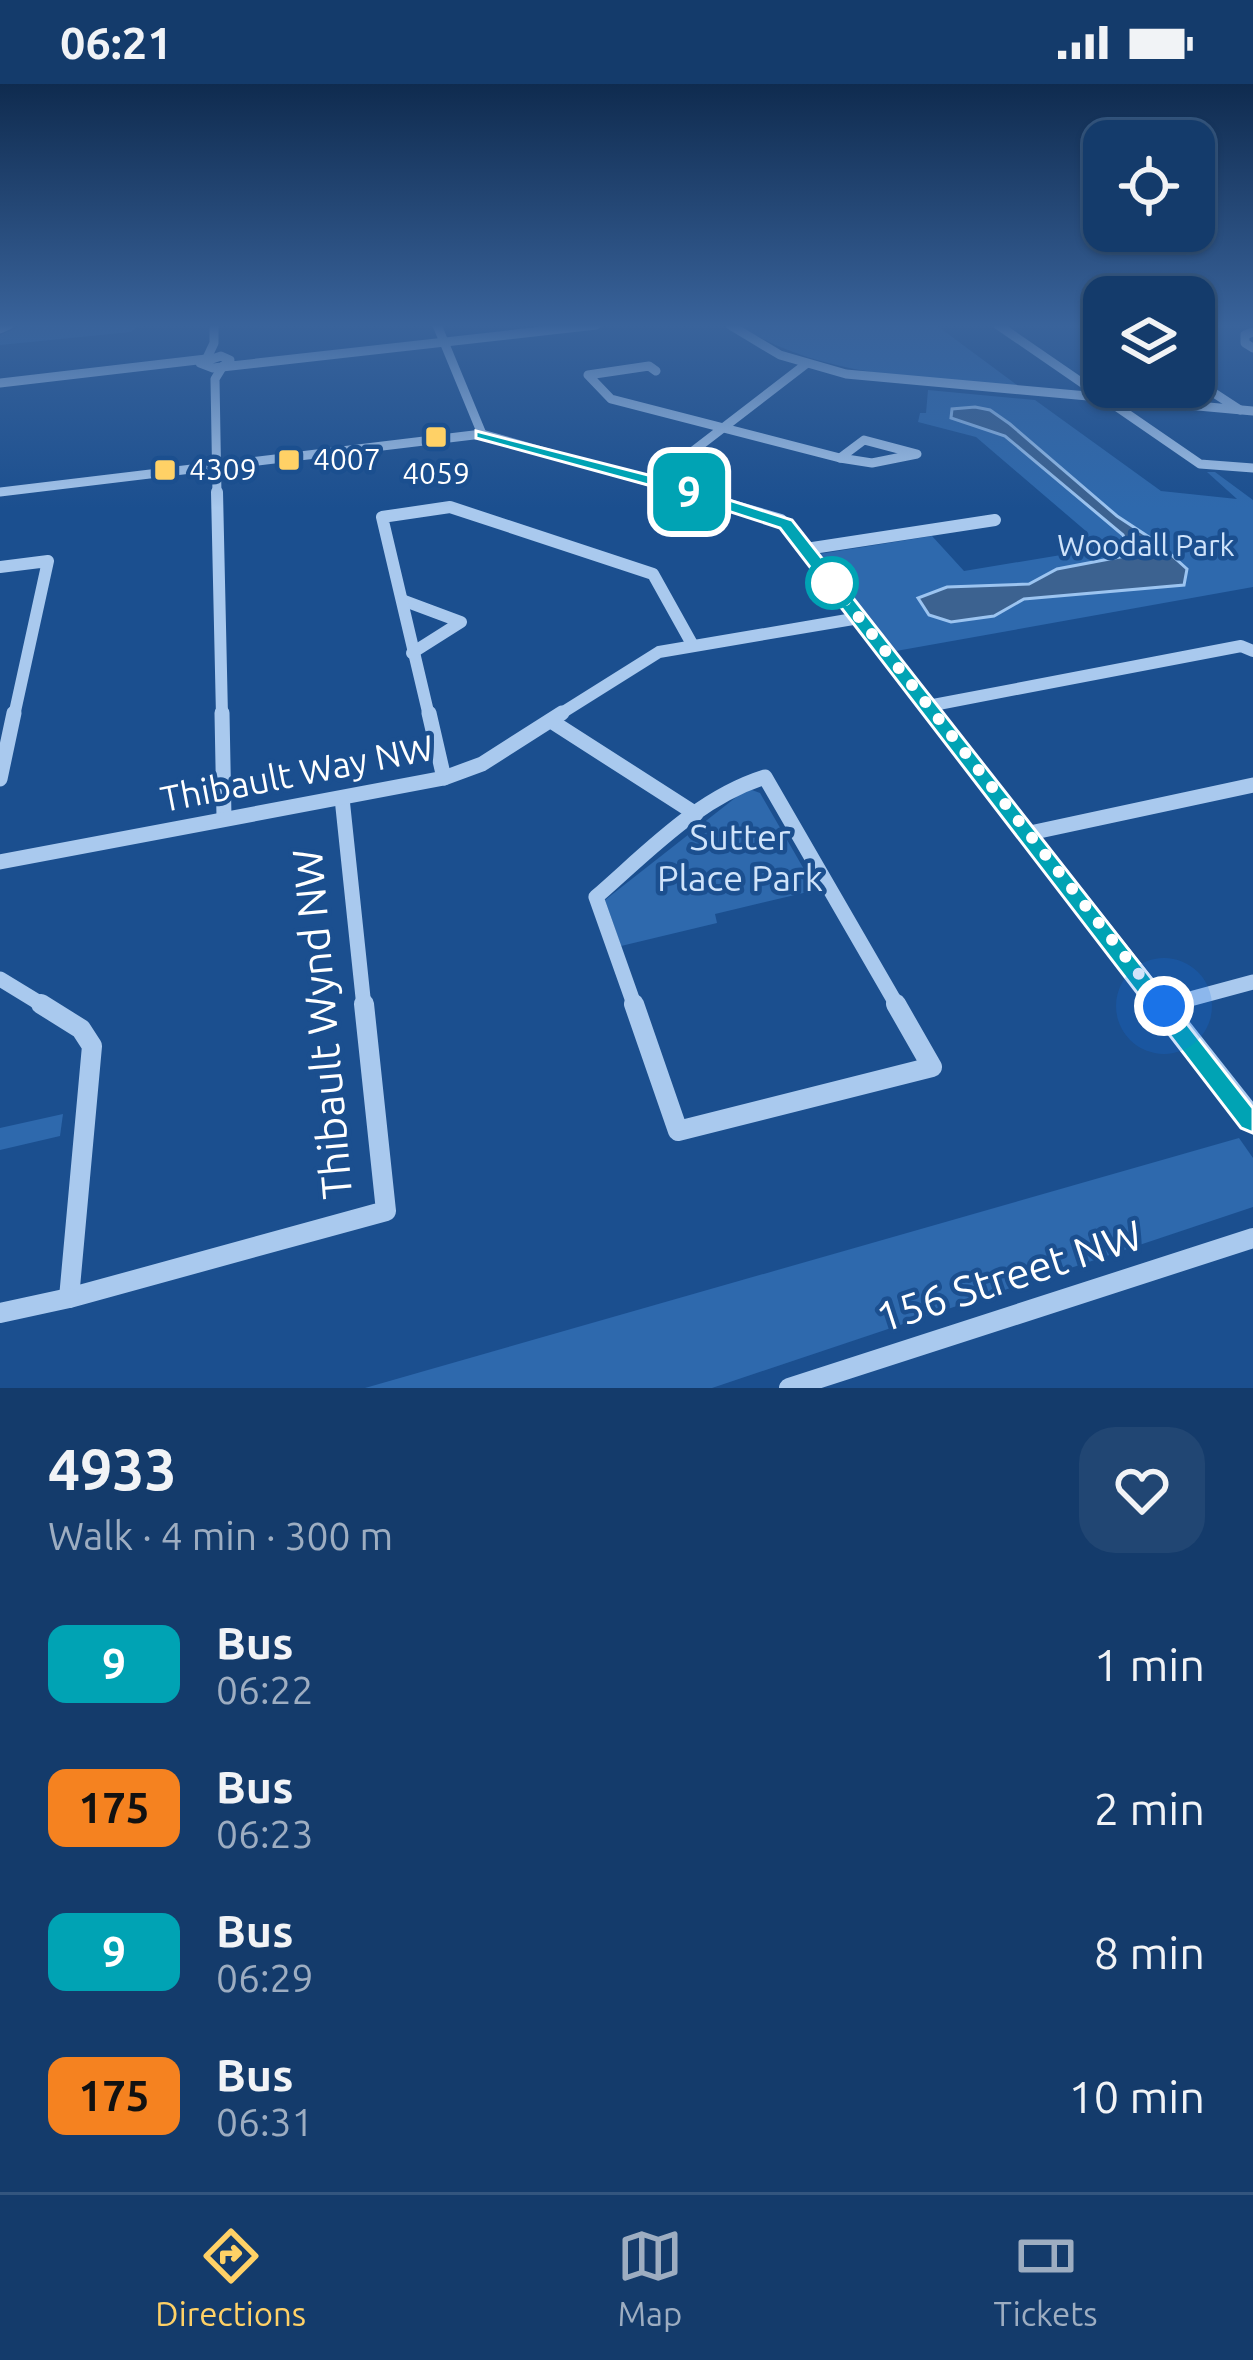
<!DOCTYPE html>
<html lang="en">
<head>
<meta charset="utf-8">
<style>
	:root { --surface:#143b6b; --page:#214673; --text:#f1f3f6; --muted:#9dadc1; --line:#33557e; --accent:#ffd166 }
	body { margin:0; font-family:Ubuntu,sans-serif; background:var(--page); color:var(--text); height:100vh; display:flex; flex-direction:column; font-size:45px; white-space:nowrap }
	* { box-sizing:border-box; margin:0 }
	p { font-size:39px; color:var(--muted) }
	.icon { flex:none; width:66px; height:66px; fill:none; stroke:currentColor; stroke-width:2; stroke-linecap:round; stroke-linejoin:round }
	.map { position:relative; height:1304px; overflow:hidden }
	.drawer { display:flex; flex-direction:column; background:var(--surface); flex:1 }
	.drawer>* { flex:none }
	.badge { padding:0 24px; border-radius:18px; font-size:42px; line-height:78px }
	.tools { position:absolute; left:1083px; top:36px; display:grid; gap:24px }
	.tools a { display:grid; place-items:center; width:132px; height:132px; border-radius:24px; background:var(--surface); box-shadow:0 3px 9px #0004,0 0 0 3px var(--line); font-size:60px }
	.you { position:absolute; width:60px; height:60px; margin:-30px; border:9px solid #fff; border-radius:50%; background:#1a73e8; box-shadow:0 0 0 18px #1a73e833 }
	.map>.badge { position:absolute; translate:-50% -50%; box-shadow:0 0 0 6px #fff }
	.round { display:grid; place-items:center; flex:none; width:126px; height:126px; border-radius:36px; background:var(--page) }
	.headline { display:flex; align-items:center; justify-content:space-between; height:204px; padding:0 48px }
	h1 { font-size:57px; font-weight:600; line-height:90px }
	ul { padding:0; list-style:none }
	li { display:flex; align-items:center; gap:36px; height:144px; padding:0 48px }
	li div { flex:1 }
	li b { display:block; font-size:45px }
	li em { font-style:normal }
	li .badge { min-width:132px; font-weight:700; text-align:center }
	.status { display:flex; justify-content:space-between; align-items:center; height:84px; padding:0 60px; background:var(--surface); direction:ltr }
	.status svg { height:33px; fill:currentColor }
	.tabs { display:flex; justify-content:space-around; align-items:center; height:168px; border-top:3px solid var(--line); background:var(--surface); font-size:33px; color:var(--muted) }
	.tabs a { display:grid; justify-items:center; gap:6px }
	.tabs .current { color:var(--accent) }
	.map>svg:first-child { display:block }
	.green { fill:#2e69ad }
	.water { fill:#3c6290; stroke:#9cc4f0; stroke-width:3 }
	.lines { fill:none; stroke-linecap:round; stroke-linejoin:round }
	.minor-far3 { stroke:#a9c9ee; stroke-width:9 }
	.minor-far2 { stroke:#a9c9ee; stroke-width:12 }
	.minor-far1 { stroke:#a9c9ee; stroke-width:15 }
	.minor { stroke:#a9c9ee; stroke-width:20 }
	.line { fill:#00a3b4; stroke:#fff; stroke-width:3 }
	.walk { stroke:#fff; stroke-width:12; stroke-dasharray:0 21.6 }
	.poi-dot { fill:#ffd166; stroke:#1b4f8f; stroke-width:4.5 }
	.stop-dot { fill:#fff; stroke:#00a3b4; stroke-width:6 }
	.labels { text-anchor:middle; stroke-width:9; stroke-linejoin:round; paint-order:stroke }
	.far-poi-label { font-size:30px; fill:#fff; stroke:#1b4f8f; text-anchor:start }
	.far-park-label { font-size:30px; fill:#cfe3fa; stroke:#1b4f8f }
	.street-label { font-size:36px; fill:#fff; stroke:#1b4f8f }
	.park-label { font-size:36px; fill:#cfe3fa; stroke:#1b4f8f }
	.near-street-label { font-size:42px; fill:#fff; stroke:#1b4f8f }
</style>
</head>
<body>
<div class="status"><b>06:21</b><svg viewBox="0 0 49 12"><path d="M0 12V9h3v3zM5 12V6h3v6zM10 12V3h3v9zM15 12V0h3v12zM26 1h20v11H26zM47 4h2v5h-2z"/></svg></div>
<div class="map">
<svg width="1253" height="1304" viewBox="0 0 1253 1304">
	<rect width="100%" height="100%" fill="#1b4f8f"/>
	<g class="green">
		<path d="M24,241H139L131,248L0,261V251Z"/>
		<path d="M738,241H936L1021,304C923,293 823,295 738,241Z"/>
		<path d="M928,306L1035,316L1161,407L1237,415L1207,388H1215L1253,416V503L896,567L819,470L932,452L964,487L1079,468L1087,448L976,353L918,338L920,329H926Z"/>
		<path d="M752,706L760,709L816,806L715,830L717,839L621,862L605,816L744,707Z"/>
		<path d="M63,1030L60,1052L0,1066V1044Z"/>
		<path d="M1239,1054L1253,1074V1123L712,1304H365Z"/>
	</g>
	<path class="water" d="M975,323L990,326L1010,340L1117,432L1158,459L1187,485L1184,501L1024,515L994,532L951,538L929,531L918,514L947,503L1029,500L1057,485L1130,471L1123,451L1005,352L951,334L952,325Z"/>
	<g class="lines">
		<g class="minor-far3">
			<path d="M437,241L482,350"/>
			<path d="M730,241L780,271L846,290L1253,327"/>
			<path d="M998,241L1200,380L1253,384"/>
			<path d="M0,245L9,241"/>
			<path d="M1253,248L1245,251V259L1253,264"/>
			<path d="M207,274L214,259V241"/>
			<path d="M225,281L230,276L221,272L200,279L213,284L596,241"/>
			<path d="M656,287L649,282L588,291L611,315L840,374"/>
			<path d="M1194,296L1240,326"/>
			<path d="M0,299L206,275"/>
			<path d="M864,356L917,370L872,379L840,374Z"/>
			<path d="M654,397L806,280"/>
			<path d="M0,408L482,350L695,411"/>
			<path d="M217,411L215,295L223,282"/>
		</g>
		<g class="minor-far2">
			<path d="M217,408L222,632"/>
			<path d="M684,408L781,436L936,632"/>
			<path d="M806,465L995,436"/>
			<path d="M0,483L48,477L14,632"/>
			<path d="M402,516L461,538L412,569"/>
			<path d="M928,622L1241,562L1253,567"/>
			<path d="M429,632L382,433L450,423L653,490L692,560"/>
			<path d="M557,632L659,568L859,534"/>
		</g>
		<g class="minor-far1">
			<path d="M222,629L224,733"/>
			<path d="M429,629L444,694"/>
			<path d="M934,629L1166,923"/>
			<path d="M551,637L696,730"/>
			<path d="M0,695L14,629"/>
			<path d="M342,714L364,923"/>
			<path d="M1030,749L1253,701"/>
			<path d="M0,778L444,694L482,680L562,629"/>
			<path d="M0,895L46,923"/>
			<path d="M1164,922L1253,898"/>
			<path d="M635,923L596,813C648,768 698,714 765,693L898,923"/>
		</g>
		<g class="minor">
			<path d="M41,920L81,945L92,962L69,1214L386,1127L364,920"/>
			<path d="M634,920L678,1047L932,983L896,920"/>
			<path d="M1163,920L1253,1034"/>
			<path d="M1164,922L1170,920"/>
			<path d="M0,1229L69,1214"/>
			<path d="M789,1304L1253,1154"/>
		</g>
	</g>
	<linearGradient id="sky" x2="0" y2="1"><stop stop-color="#0f2b4f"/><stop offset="0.57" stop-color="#39639b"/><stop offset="1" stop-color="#39639b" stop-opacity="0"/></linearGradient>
	<rect width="1253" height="424" fill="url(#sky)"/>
	<path class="line" d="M476,347L660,394L792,436L1253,1024V1049L1241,1044L780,444L648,401L476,354Z"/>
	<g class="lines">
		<path class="walk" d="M832,499L1164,922"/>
	</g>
	<g class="poi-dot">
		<rect x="424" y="341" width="24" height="24" rx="6"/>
		<rect x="277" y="364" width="24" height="24" rx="6"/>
		<rect x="153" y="374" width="24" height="24" rx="6"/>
	</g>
	<circle class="stop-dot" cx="832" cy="499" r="24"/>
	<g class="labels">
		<g class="far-poi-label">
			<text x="313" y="386">4007</text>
			<text x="189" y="396">4309</text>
			<text x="436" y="400" text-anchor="middle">4059</text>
		</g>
		<g class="far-park-label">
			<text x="1146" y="472">Woodall Park</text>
		</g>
		<g class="street-label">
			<text transform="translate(297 689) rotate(-11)" y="13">Thibault Way NW</text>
		</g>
		<g class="park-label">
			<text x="740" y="766">Sutter<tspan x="740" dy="41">Place Park</tspan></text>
		</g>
		<g class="near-street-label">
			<text transform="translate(322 940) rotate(-95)" y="15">Thibault Wynd NW</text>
			<text transform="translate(1009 1192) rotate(-18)" y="15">156 Street NW</text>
		</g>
	</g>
</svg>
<div class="tools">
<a><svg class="icon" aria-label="locate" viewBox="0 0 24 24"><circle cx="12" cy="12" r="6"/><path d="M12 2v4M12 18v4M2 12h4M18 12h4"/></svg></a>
<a><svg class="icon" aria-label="layers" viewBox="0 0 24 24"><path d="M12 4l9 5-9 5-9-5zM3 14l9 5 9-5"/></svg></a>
</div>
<div class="you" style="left:1164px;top:922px"></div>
<b class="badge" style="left:689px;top:408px;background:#00a3b4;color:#fff">9</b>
</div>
<section class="drawer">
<div class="headline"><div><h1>4933</h1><p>Walk · 4 min · 300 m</p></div><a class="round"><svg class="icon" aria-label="heart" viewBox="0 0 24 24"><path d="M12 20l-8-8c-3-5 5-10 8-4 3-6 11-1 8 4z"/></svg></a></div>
<ul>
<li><span class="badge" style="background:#00a3b4;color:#fff">9</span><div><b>Bus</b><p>06:22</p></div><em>1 min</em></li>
<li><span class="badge" style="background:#f58220;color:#111">175</span><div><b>Bus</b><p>06:23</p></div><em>2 min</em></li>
<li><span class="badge" style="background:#00a3b4;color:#fff">9</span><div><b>Bus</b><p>06:29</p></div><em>8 min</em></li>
<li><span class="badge" style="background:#f58220;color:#111">175</span><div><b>Bus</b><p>06:31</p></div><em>10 min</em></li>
</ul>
</section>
<nav class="tabs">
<a class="current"><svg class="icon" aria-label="directions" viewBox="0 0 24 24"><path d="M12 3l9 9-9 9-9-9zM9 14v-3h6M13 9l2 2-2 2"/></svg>Directions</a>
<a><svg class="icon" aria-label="map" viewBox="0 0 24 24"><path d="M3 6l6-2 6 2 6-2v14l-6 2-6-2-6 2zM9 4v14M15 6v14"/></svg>Map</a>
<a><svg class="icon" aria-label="tickets" viewBox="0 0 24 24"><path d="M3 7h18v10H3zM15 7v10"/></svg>Tickets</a>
</nav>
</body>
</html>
